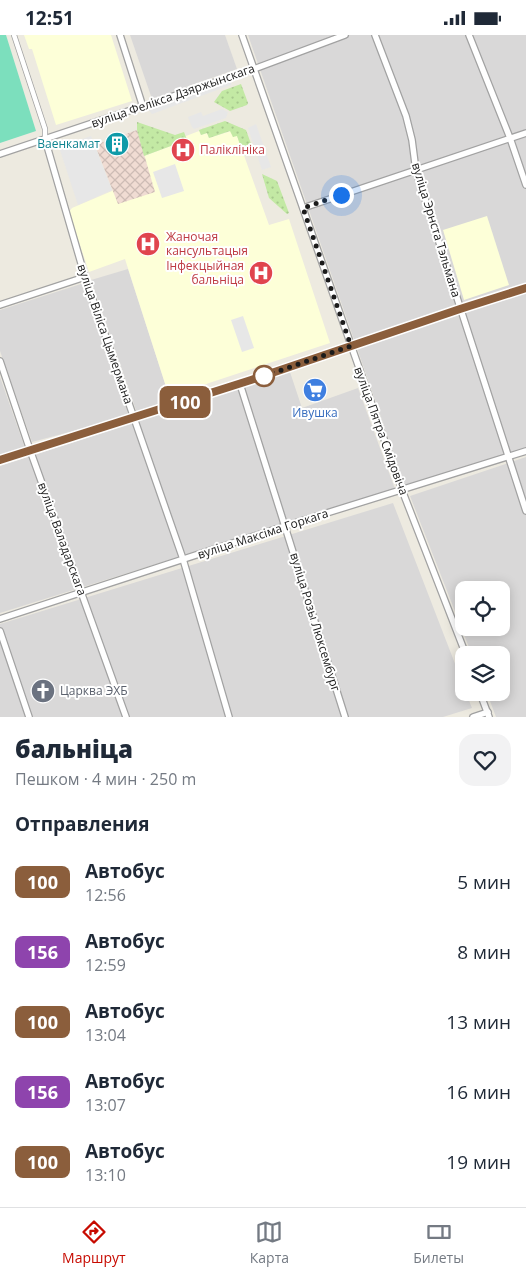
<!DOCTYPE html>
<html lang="ru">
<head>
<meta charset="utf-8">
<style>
	:root { --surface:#fff; --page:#f2f2f3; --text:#1f2937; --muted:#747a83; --line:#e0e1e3; --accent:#c70a00 }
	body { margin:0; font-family:"Open Sans",sans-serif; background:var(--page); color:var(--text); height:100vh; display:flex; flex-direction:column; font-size:19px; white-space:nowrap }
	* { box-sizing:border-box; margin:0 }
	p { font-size:16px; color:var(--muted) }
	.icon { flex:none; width:28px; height:28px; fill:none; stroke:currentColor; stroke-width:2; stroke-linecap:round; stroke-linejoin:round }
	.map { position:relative; height:682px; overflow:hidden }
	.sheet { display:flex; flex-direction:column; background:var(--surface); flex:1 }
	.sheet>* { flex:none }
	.badge { padding:0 10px; border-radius:8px; font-size:18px; line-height:32px }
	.fabs { position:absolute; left:455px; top:546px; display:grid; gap:10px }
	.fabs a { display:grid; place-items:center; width:55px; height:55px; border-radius:10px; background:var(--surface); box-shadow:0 2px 12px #0003; font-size:25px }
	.you { position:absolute; width:25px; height:25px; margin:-12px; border:4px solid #fff; border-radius:50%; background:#1a73e8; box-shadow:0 0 0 8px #1a73e833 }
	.map>.badge { position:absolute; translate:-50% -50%; box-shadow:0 0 0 2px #fff }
	h2 { padding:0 15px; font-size:19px; line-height:45px }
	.round { display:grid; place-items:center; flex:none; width:52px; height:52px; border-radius:15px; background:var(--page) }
	.overview { display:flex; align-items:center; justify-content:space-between; height:85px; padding:0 15px }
	h1 { font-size:24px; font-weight:800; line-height:38px }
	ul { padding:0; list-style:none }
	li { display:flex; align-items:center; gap:15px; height:70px; padding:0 15px }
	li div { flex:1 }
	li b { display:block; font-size:19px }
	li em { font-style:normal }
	li .badge { min-width:55px; font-weight:700; text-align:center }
	.status { display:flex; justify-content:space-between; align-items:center; height:35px; padding:0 25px; background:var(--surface); direction:ltr }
	.status svg { height:14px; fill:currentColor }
	.tab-bar { display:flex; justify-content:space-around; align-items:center; height:70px; border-top:1px solid var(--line); background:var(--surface); font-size:14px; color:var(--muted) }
	.tab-bar a { display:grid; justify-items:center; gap:2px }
	.tab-bar .selected { color:var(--accent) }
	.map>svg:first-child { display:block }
	.residential { fill:#d9d8d8; fill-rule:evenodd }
	.education { fill:#fdffd8 }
	.military { fill:url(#military-cross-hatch) }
	.grass { fill:url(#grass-dots) }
	.pitch { fill:#7cdfbd }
	.parking { fill:#e7e7e7 }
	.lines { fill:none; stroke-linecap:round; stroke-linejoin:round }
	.pedestrian-casing { stroke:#a2a2a2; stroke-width:6 }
	.minor-casing { stroke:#a2a2a2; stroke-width:8 }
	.pedestrian { stroke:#fff; stroke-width:4.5 }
	.minor { stroke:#fff; stroke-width:5.5 }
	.line-casing { stroke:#fff; stroke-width:11 }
	.line { stroke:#8b5e3c; stroke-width:8 }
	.walk { stroke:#1b1b1b; stroke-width:5; stroke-dasharray:0 9 }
	.stop-dot { fill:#fff; stroke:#8b5e3c; stroke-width:2.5 }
	.labels { text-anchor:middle; stroke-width:4; stroke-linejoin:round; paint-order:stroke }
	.street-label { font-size:12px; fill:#1b1b1b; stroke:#fff }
	.culture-label { font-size:12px; fill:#0d838f; stroke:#fff; text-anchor:end }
	.health-label { font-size:12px; fill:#be3a42; stroke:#fff; text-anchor:start }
	.shop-label { font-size:12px; fill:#366cbe; stroke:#fff }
	.worship-label { font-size:12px; fill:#5b616d; stroke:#fff; text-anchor:start }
</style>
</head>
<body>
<div class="status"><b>12:51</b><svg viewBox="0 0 49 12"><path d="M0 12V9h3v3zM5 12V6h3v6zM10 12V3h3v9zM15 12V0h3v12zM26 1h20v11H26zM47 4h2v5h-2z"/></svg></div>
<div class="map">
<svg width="526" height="682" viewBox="0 0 526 682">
	<defs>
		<pattern id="military-cross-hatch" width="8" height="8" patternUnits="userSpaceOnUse" patternTransform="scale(1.25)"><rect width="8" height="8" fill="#f0dcd3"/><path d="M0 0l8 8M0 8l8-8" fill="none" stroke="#cdbcb5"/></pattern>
		<pattern id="grass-dots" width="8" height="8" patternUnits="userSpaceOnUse" patternTransform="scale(1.25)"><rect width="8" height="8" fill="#c3e9a4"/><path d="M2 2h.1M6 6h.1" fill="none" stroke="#a7c78d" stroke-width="1.8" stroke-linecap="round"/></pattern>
	</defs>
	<rect width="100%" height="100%" fill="#edeae0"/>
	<g class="residential">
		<path d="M130,0H225L237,34L152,64Z"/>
		<path d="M248,0H526V413L405,451Z"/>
		<path d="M128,234L170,364L137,378L91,245Z"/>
		<path d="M84,248L129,381L32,407L0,316V275Z"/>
		<path d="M290,337L302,373L358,353L395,454L0,578V431Z"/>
		<path d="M0,342L25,413L0,421Z"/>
		<path d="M526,422V682H496L487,658H501V620H472L410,461ZM464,555H501V592H464Z"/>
		<path d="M393,468L464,652V658H466L472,673L443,682H0V589Z"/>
	</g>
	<g class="education">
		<path d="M24,0H111L132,66L56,90L32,14H29Z"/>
		<path d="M199,96L201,100L207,98L209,103L231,96L237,101L269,190L289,184L330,308L209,348L170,364L125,224L89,237L69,177L72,173L112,156L144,121L187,105L186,101Z"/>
		<path d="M487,181L509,250L464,265L443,195Z"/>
	</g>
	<path class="military" d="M137,95L155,157L118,169L95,110Z"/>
	<g class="grass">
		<path d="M241,49L248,68L247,70L230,76L214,67L222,56Z"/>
		<path d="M225,86L246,95L254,117L244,121L237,101L233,102L230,96L209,103L207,98L201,100L199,95Z"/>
		<path d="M137,87L175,100L184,97L187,105L144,121L137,95Z"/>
		<path d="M262,139L277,146L289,178L287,179L269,163Z"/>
	</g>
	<path class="pitch" d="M0,0H6L36,96L0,108Z"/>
	<g class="parking">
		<path d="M232,44L231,50L152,79L147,73Z"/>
		<path d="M222,74L228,77L226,83L194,94L192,92L188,82L201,77L203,81Z"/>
		<path d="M256,89L271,132L262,135L248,93Z"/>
		<path d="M91,101L112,155L78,170L59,112Z"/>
		<path d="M175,129L184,156L162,163L153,137Z"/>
		<path d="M243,281L254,313L242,317L231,285Z"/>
	</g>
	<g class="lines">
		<g class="pedestrian-casing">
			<path id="pedestrian" d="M14,0L45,94V104"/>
		</g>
		<g class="minor-casing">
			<g id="minor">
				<path d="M120,0L143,72"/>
				<path d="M242,0L402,455L466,620"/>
				<path d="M375,0L406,81L412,105L416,136L526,476"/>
				<path d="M469,0L510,103L526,150"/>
				<path d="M45,104L85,242L183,524L229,682"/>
				<path d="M0,119L254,34L345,0"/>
				<path d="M303,173L526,98"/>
				<path d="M0,270L85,242"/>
				<path d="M0,326L30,415L126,682"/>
				<path d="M240,349L345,682"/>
				<path d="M0,425L251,345L460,274L526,253"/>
				<path d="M0,584L285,491L526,416"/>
				<path d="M0,596L29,682"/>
				<path d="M480,658L489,682"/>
				<path d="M473,682L488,677"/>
			</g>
		</g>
		<use href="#pedestrian" class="pedestrian"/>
		<use href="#minor" class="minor"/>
	</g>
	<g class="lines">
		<g class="line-casing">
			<path id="line" d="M0,425L251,345L460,274L526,253"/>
		</g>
		<use href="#line" class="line"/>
		<path class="walk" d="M264,341L351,311L303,173L341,160"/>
	</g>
	<defs>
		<g id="building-disc" transform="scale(1.25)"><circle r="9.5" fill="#0f9aa8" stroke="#fff"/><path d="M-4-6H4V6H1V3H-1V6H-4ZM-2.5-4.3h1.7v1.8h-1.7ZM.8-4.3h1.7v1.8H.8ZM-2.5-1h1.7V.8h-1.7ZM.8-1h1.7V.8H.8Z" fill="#fff"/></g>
		<g id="hospital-disc" transform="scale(1.25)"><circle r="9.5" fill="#e0444e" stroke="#fff"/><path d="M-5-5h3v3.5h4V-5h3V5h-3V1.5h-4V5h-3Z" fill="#fff"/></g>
		<g id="supermarket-disc" transform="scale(1.25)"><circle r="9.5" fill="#3f7fe0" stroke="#fff"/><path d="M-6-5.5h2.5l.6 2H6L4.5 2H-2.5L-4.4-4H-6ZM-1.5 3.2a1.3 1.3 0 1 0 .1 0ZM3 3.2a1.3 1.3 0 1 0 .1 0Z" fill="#fff"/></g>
		<g id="church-disc" transform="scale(1.25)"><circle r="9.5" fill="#6b7280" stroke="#fff"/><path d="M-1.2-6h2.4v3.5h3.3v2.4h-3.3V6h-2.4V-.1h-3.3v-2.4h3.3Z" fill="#fff"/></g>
	</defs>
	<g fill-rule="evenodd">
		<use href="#building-disc" x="117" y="109"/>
		<use href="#hospital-disc" x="183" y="115"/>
		<use href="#hospital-disc" x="148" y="209"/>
		<use href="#hospital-disc" x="261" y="238"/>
		<use href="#supermarket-disc" x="315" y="355"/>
		<use href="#church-disc" x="43" y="656"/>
	</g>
	<circle class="stop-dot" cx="264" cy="341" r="10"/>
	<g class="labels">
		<g class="street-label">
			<text transform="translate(173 61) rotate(-19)" y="4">вуліца Фелікса Дзяржынскага</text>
			<text transform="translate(436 195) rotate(73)" y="4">вуліца Эрнста Тэльмана</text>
			<text transform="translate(105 299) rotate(71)" y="4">вуліца Віліса Цымермана</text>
			<text transform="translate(381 396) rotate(70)" y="4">вуліца Пятра Смідовіча</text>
			<text transform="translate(263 499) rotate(-18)" y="4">вуліца Максіма Горкага</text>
			<text transform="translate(62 504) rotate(70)" y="4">вуліца Валадарскага</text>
			<text transform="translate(315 587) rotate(73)" y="4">вуліца Розы Люксембург</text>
		</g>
		<g class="culture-label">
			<text x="100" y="113">Ваенкамат</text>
		</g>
		<g class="health-label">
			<text x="200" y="119">Паліклініка</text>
			<text x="166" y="206">Жаночая<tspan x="166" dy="14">кансультацыя</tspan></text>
			<text x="244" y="235" text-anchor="end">Інфекцыйная<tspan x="244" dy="14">бальніца</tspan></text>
		</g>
		<g class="shop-label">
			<text x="315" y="382">Ивушка</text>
		</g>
		<g class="worship-label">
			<text x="60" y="660">Царква ЭХБ</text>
		</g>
	</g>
</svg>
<div class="fabs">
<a><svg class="icon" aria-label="locate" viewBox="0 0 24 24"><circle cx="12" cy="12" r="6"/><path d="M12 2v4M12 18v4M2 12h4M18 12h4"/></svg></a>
<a><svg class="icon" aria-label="layers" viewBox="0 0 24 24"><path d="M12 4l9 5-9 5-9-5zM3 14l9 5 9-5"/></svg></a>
</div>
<div class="you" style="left:341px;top:160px"></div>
<b class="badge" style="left:185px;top:367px;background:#8b5e3c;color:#fff">100</b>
</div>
<section class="sheet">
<div class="overview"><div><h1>бальніца</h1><p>Пешком · 4 мин · 250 m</p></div><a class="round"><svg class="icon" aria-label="heart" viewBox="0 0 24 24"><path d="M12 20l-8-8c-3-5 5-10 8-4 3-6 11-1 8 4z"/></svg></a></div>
<h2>Отправления</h2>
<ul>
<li><span class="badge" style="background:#8b5e3c;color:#fff">100</span><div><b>Автобус</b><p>12:56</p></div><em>5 мин</em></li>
<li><span class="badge" style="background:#8e44ad;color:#fff">156</span><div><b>Автобус</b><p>12:59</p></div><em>8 мин</em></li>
<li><span class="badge" style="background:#8b5e3c;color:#fff">100</span><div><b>Автобус</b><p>13:04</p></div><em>13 мин</em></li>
<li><span class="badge" style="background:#8e44ad;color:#fff">156</span><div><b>Автобус</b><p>13:07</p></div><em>16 мин</em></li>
<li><span class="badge" style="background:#8b5e3c;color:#fff">100</span><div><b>Автобус</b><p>13:10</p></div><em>19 мин</em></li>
</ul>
</section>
<nav class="tab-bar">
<a class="selected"><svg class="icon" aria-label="directions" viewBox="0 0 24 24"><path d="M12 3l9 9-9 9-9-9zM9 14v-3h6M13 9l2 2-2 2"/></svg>Маршрут</a>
<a><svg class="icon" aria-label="map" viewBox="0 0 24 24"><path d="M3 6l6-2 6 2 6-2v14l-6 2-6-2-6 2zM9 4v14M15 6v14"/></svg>Карта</a>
<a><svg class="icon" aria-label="tickets" viewBox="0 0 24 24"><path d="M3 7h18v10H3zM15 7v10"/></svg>Билеты</a>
</nav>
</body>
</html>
